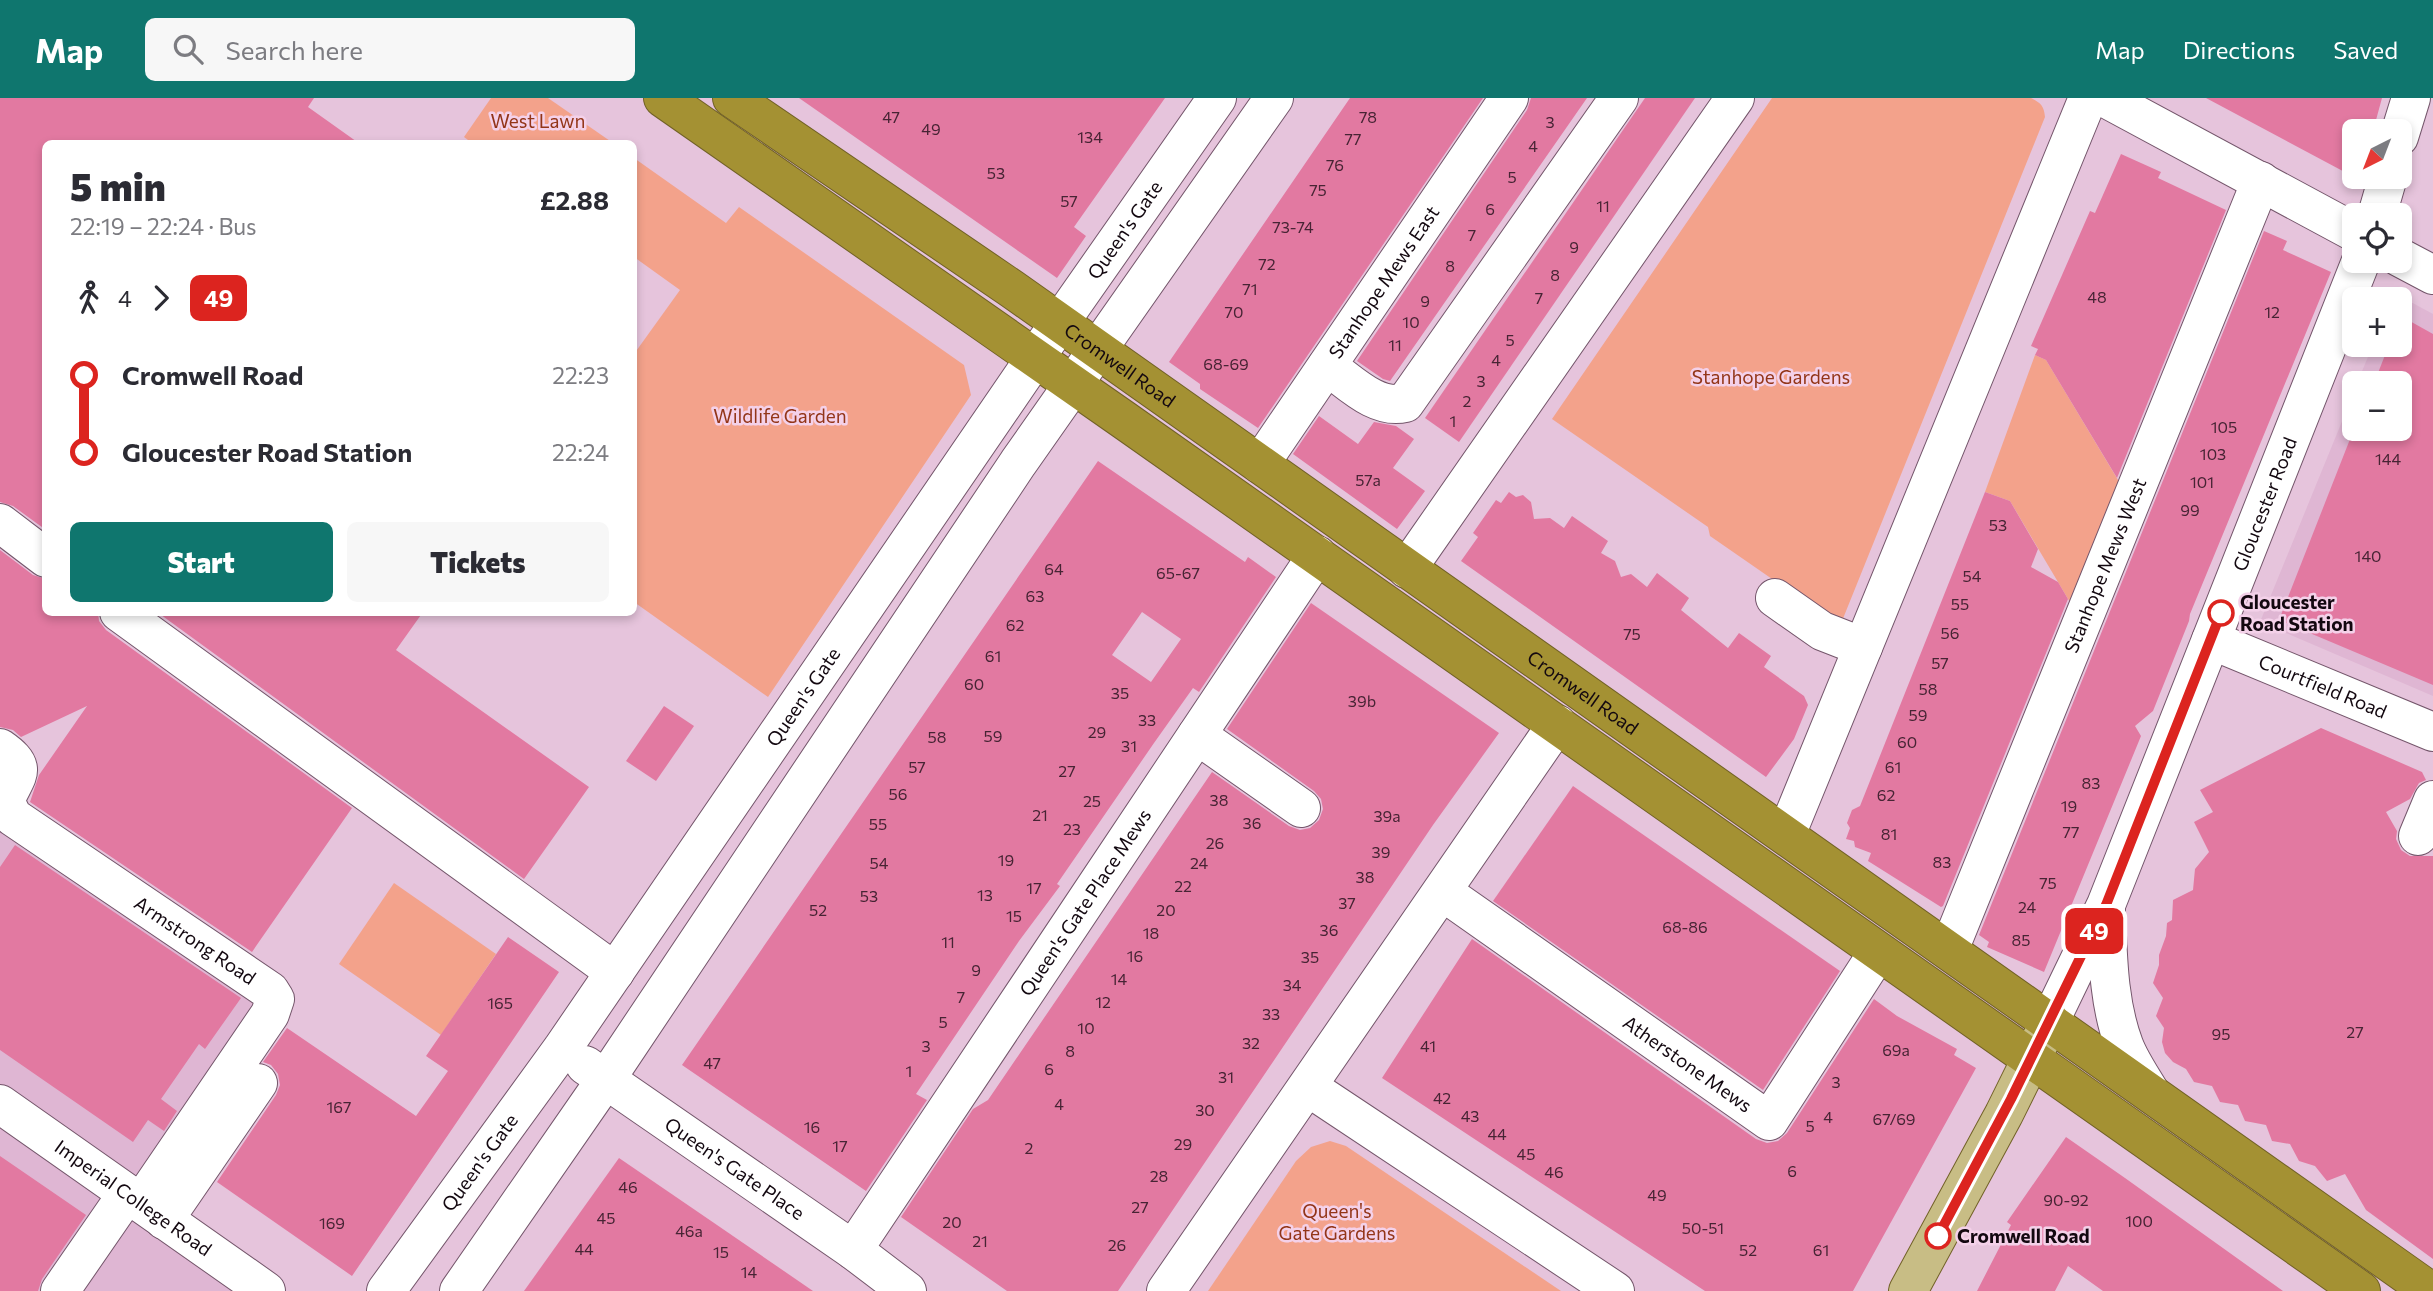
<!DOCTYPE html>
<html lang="en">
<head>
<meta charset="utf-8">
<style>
	:root { --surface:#fff; --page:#f7f7f7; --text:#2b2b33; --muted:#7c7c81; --accent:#0f766e }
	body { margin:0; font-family:Commissioner,sans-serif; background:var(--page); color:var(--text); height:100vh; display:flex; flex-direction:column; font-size:26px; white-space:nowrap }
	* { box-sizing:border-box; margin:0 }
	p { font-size:23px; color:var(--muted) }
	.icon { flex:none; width:38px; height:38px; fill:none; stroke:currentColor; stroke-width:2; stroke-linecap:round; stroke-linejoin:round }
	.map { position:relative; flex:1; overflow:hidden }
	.side { position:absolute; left:42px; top:42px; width:595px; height:476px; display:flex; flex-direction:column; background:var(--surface); border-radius:10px; box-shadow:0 4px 10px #0003 }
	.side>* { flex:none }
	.badge { padding:0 14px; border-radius:10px; font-size:24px; line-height:46px }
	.needle { width:46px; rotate:222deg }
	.buttons { position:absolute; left:2342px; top:21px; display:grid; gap:14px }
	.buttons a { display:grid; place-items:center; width:70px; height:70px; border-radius:10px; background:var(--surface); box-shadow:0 4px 10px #0003; font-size:35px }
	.map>.badge { position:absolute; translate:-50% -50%; box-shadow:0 0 0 4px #fff }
	.legs { display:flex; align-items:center; gap:10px; height:77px; padding:0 28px; font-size:23px }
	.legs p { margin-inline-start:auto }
	.head { display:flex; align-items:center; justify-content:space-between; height:119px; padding:0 28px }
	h1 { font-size:38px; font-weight:800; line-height:52px }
	.primary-button { display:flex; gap:14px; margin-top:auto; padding:14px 28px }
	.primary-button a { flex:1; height:80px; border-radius:10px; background:var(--accent); color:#fff; font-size:28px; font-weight:800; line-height:80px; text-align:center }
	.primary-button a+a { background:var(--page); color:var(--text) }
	ul { padding:0 28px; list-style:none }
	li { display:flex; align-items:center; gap:24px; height:77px; font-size:26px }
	li i { display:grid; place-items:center; width:10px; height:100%; margin:0 9px; background:currentColor }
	li i::after { content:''; width:18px; height:18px; margin:-9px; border:5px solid; border-radius:50%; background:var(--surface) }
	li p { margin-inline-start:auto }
	li:first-child i { background:linear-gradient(#0000 50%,currentColor 0) }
	li:last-child i { background:linear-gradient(currentColor 50%,#0000 0) }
	header { display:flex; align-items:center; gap:42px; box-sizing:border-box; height:98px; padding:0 35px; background:var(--accent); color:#fff }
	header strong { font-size:33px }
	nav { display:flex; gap:38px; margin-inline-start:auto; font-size:24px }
	.search { width:490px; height:63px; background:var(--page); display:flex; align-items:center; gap:18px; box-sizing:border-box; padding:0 24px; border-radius:10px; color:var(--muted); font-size:26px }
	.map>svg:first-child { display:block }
	.built { fill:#dfb6d3 }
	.green { fill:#f3a28b }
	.building { fill:#e279a1; fill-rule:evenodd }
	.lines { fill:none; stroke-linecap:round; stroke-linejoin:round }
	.minor-casing { stroke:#74566b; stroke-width:40 }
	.major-casing { stroke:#716127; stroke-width:40 }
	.highway-casing { stroke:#716127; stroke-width:40 }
	.minor { stroke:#fff; stroke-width:38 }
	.major { stroke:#c8bd85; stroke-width:38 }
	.highway { stroke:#a49133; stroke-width:38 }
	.line-1-casing { stroke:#fff; stroke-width:16 }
	.line-1 { stroke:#dc241f; stroke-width:10 }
	.stop-1-dot { fill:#fff; stroke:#dc241f; stroke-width:3.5 }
	.labels { text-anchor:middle; stroke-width:5; stroke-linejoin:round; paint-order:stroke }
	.number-label { font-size:16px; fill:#472434 }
	.park-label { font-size:19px; fill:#933518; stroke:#f4d1e9 }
	.street-label { font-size:19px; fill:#130810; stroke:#f4d1e9 }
	.stop-label { font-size:19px; font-weight:bold; fill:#130810; stroke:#f4d1e9; text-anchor:start }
</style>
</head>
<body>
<header>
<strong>Map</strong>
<div class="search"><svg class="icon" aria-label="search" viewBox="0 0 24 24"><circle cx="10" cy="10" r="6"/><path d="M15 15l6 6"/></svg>Search here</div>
<nav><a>Map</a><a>Directions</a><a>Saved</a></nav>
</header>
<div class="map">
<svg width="2433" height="1193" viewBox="0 0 2433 1193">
	<rect width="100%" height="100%" fill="#e6c4dc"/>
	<g class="built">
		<path d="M2394,195L2433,216V598L2260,524L2354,294V331H2399V285H2357L2373,247H2399V201H2392Z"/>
		<path d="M0,718L266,906L126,1110L243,1193H0Z"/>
	</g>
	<g class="green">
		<path d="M491,0H548L613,45H472L464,39Z"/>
		<path d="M1772,0H2031C2041,5 2044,8 2045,19L1840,528L1710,438L1708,429L1552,321Z"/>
		<path d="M634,60L726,125L739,109L964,267L971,297L768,599L634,504V256L680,192L634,159Z"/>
		<path d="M2035,257L2046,262L2124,392L2074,511L2010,403L1985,394Z"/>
		<path d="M394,785L496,856L441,937L339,866Z"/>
		<path d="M1330,1043L1346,1048L1561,1193H1208L1296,1063L1311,1049Z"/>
	</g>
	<g class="building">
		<path d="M0,0H314L308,9L360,46H46V432L13,408L0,404Z"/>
		<path d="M799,0H1165L1074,129L1086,138L1057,180Z"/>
		<path d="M1350,0H1483L1258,330L1200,291V286L1169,264Z"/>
		<path d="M1531,0H1587L1390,283L1383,281L1357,263L1527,12Z"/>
		<path d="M1645,0H1695L1459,344L1425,320Z"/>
		<path d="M2206,0H2382L2373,33H2354V79Z"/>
		<path d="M2121,56L2161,74L2158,80L2226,112L2117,380L2046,262L2035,257L2038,251L2031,248L2090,113L2095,115Z"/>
		<path d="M2264,133L2287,143L2283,152L2331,174L2190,516L2189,523L2153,613L2135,628L2141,638L2044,874L1987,849L1989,844L1979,837Z"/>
		<path d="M2399,217L2433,236V587L2279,522L2354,331H2399V285H2374L2389,247H2399Z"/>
		<path d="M1319,318L1358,346L1374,324L1396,328L1414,341L1393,370L1425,393L1397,431L1293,356Z"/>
		<path d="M1098,363L1245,464L1248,459L1276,479L1199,594L1193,590L1154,645L1057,786L1060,788L1019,843L916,996L927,1002L866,1093L682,967ZM1142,514L1181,541L1151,584L1112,557Z"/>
		<path d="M1509,394L1516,399L1523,397L1531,404L1534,421L1550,420L1564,430L1572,418L1608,443L1601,455L1615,463L1621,479L1631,476L1647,489L1657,475L1689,500L1681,512L1728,550L1739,535L1771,558L1764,569L1804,598L1808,607L1794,641L1766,679L1461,463L1478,439L1473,435L1496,402L1501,405Z"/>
		<path d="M1985,394L2010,403L2038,451L2031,469L2058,484L2068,501L1943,808L1941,809L1868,763L1871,755L1855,749L1854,743L1846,741L1850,730L1847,725L1852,712L1860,708Z"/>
		<path d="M0,452L33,477L46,481V514H98L99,523L106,532L352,710L252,854L30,704L39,677L87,608L21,639L13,632L0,629Z"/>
		<path d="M1311,505L1499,635L1433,727L1118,1193H1007L901,1119L973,1011L988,1002L1212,674L1289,728L1300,732L1310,730L1319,722L1323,711L1321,701L1314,693L1227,631Z"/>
		<path d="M157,514H423L396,552L589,689L524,781Z"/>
		<path d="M664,608L694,628L656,683L626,663Z"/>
		<path d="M2321,630L2422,674L2426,682L2419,685L2410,701L2386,714L2397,733L2396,741L2401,752L2410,758H2433V1161L2366,1112L2345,1076L2327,1083L2315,1068L2299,1063L2290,1046L2272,1043L2266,1027L2245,1023L2238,1007L2220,1004L2212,988L2194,984L2186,971L2173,964L2165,955L2162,944L2164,930L2156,918L2163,900L2153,885L2159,867V857L2166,838L2167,825L2172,822L2173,802L2193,792L2195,771L2209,754L2194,724L2213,714L2200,692Z"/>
		<path d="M1573,688L1840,873L1763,992L1493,803Z"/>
		<path d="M15,747L241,900L205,951L199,946L161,1001L177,1013L164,1033L148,1022L133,1044L0,952V769Z"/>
		<path d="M508,839L559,874L352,1178L217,1084L276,997L280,987L278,976L271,967L263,964L287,930L416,1018L448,973L426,958Z"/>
		<path d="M1472,841L1756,1041L1767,1045L1778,1043L1787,1035L1874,901L1897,918L1957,951L1954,957L1976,970L1853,1193H1705L1382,980Z"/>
		<path d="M2066,1039L2125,1080L2283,1193H2103L2068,1168L2055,1193H1977L2011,1127L2007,1124Z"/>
		<path d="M0,1058L86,1117L42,1181L38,1193H0Z"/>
		<path d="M619,1060L717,1127L813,1193H524Z"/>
	</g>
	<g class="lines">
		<g class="minor-casing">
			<g id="minor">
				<path d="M2105,0L2354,134"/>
				<path d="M2399,39L2411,0"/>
				<path d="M2377,117L2388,79"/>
				<path d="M2399,159L2433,177"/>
				<path d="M1327,268C1350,284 1376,312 1405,305L1619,0"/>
				<path id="s1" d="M1260,366L1509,0"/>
				<path d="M0,425L46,460"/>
				<path d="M1407,471L1735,0"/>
				<path d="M1775,500L1822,533L1863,549"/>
				<path d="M119,514L615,874"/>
				<path id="s2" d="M2211,542L2433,634"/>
				<path d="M1197,637L1301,710"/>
				<path id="s3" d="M0,650C30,671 16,676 5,703L13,719L270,893L275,901L270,916L141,1105"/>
				<path d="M1786,737L2088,0"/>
				<path d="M2418,738L2433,702"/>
				<path id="s4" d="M1443,794L1769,1023L1878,854"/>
				<path d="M2106,813C2108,858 2108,904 2124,947C2130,963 2141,979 2150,994"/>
				<path id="s5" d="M1949,852L2261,83"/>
				<path id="s6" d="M2050,923L2106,807L2361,163"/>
				<path id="s7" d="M585,967L853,1152L907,1193"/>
				<path d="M1308,989L1615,1193"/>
				<path id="s8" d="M0,1006L266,1193"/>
				<path d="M164,1122L258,985"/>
				<path id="s9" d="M853,1152L1317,457"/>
				<path d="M60,1193L127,1096"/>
				<path id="s10" d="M386,1193L562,951L1035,260L1217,0"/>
				<path d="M459,1193L606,981L1018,365L1274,0"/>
				<path d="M1166,1193L1557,626"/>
			</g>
		</g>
		<g class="major-casing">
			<path id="major" d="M1908,1193L2004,1016L2050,923"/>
		</g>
		<g class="highway-casing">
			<g id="highway">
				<path d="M663,0L1124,322L2361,1193"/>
				<path id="s11" d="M732,0L1012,191L2430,1193"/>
			</g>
		</g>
		<use href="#minor" class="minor"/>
		<use href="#major" class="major"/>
		<use href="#highway" class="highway"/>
	</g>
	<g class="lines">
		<g class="line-1-casing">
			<path id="line-1" d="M1938,1138L2011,1001L2106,807L2221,515"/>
		</g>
		<use href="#line-1" class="line-1"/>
	</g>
	<g class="stop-1-dot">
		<circle cx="2221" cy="515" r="12"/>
		<circle cx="1938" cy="1138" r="12"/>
	</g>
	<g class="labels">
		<g class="number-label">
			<text x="891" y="25">47</text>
			<text x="1368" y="25">78</text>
			<text x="1550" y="30">3</text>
			<text x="931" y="37">49</text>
			<text x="1090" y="45">134</text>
			<text x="1353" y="47">77</text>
			<text x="1533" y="54">4</text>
			<text x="1335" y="73">76</text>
			<text x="996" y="81">53</text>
			<text x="1512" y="85">5</text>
			<text x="1318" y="98">75</text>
			<text x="1069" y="109">57</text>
			<text x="1603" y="114">11</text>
			<text x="1490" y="117">6</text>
			<text x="1293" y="135">73-74</text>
			<text x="1472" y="143">7</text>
			<text x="1574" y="155">9</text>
			<text x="1267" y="172">72</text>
			<text x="1450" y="174">8</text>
			<text x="1555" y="183">8</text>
			<text x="1250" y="197">71</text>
			<text x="2097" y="205">48</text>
			<text x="1539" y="206">7</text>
			<text x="1425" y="209">9</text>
			<text x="1234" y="220">70</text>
			<text x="2272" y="220">12</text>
			<text x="1411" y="230">10</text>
			<text x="1510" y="248">5</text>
			<text x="1395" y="253">11</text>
			<text x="1496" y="268">4</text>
			<text x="1226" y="272">68-69</text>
			<text x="1481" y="289">3</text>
			<text x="1467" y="309">2</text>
			<text x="1453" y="329">1</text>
			<text x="2224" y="335">105</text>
			<text x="2213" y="362">103</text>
			<text x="2388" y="367">144</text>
			<text x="1368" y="388">57a</text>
			<text x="2202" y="390">101</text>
			<text x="2190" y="418">99</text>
			<text x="1998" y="433">53</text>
			<text x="2368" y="464">140</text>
			<text x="1054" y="477">64</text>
			<text x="1178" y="481">65-67</text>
			<text x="1972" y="484">54</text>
			<text x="1035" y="504">63</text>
			<text x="1960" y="512">55</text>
			<text x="1015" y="533">62</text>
			<text x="1950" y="541">56</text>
			<text x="1632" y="542">75</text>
			<text x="993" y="564">61</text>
			<text x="1940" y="571">57</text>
			<text x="974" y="592">60</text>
			<text x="1928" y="597">58</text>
			<text x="1120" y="601">35</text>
			<text x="1362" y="609">39b</text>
			<text x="1918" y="623">59</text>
			<text x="1147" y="628">33</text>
			<text x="1097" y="640">29</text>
			<text x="993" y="644">59</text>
			<text x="937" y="645">58</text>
			<text x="1907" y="650">60</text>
			<text x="1129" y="654">31</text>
			<text x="917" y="675">57</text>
			<text x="1893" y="675">61</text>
			<text x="1067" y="679">27</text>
			<text x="2091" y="691">83</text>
			<text x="898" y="702">56</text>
			<text x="1886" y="703">62</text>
			<text x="1219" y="708">38</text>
			<text x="1092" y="709">25</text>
			<text x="2069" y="714">19</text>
			<text x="1040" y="723">21</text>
			<text x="1387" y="724">39a</text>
			<text x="1252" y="731">36</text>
			<text x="878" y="732">55</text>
			<text x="1072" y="737">23</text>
			<text x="2071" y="740">77</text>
			<text x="1889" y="742">81</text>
			<text x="1215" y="751">26</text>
			<text x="1381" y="760">39</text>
			<text x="1006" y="768">19</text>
			<text x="1942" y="770">83</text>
			<text x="879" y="771">54</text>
			<text x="1199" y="771">24</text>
			<text x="1365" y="785">38</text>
			<text x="2048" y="791">75</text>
			<text x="1183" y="794">22</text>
			<text x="1034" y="796">17</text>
			<text x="985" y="803">13</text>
			<text x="869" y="804">53</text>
			<text x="1347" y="811">37</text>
			<text x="2027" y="815">24</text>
			<text x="818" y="818">52</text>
			<text x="1166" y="818">20</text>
			<text x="1014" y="824">15</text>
			<text x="1685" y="835">68-86</text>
			<text x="1329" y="838">36</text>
			<text x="1151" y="841">18</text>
			<text x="2021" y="848">85</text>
			<text x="948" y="850">11</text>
			<text x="1135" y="864">16</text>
			<text x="1310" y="865">35</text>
			<text x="976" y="878">9</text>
			<text x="1119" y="887">14</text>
			<text x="1292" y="893">34</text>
			<text x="961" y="905">7</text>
			<text x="1103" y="910">12</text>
			<text x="500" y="911">165</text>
			<text x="1271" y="922">33</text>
			<text x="943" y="930">5</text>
			<text x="1086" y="936">10</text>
			<text x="2355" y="940">27</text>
			<text x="2221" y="942">95</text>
			<text x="1251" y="951">32</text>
			<text x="926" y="954">3</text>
			<text x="1428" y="954">41</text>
			<text x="1896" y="958">69a</text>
			<text x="1070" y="959">8</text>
			<text x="712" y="971">47</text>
			<text x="1049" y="977">6</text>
			<text x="909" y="979">1</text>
			<text x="1226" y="985">31</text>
			<text x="1836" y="990">3</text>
			<text x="1442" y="1006">42</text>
			<text x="1059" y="1012">4</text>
			<text x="339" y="1015">167</text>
			<text x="1205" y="1018">30</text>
			<text x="1470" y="1024">43</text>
			<text x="1828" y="1025">4</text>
			<text x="1894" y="1027">67/69</text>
			<text x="1810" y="1034">5</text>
			<text x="812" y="1035">16</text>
			<text x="1497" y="1042">44</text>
			<text x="1183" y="1052">29</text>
			<text x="840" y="1054">17</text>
			<text x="1029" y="1056">2</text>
			<text x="1526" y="1062">45</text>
			<text x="1792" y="1079">6</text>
			<text x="1554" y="1080">46</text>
			<text x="1159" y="1084">28</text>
			<text x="628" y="1095">46</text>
			<text x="1657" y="1103">49</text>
			<text x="2066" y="1108">90-92</text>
			<text x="1140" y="1115">27</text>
			<text x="606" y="1126">45</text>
			<text x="2139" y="1129">100</text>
			<text x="952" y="1130">20</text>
			<text x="332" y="1131">169</text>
			<text x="1703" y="1136">50-51</text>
			<text x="689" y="1139">46a</text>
			<text x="980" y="1149">21</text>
			<text x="1117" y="1153">26</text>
			<text x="584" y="1157">44</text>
			<text x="1748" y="1158">52</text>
			<text x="1821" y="1158">61</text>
			<text x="721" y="1160">15</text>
			<text x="749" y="1180">14</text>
		</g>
		<g class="park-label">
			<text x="538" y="30">West Lawn</text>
			<text x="1771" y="286">Stanhope Gardens</text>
			<text x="780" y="325">Wildlife Garden</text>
			<text x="1337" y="1120">Queen's<tspan x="1337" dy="22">Gate Gardens</tspan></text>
		</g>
		<g class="street-label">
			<text dy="7" stroke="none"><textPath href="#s10" startOffset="1293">Queen's Gate</textPath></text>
			<text dy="7" stroke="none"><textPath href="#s1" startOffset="220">Stanhope Mews East</textPath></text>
			<text dy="7" stroke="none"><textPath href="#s11" startOffset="471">Cromwell Road</textPath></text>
			<text dy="7" stroke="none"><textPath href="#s6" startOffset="560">Gloucester Road</textPath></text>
			<text dy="7" stroke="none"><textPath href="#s5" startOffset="415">Stanhope Mews West</textPath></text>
			<text dy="7" stroke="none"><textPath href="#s2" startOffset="121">Courtfield Road</textPath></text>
			<text dy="7" stroke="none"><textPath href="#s11" startOffset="1038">Cromwell Road</textPath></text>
			<text dy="7" stroke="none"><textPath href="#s10" startOffset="726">Queen's Gate</textPath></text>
			<text dy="7" stroke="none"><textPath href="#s9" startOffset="418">Queen's Gate Place Mews</textPath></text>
			<text dy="7" stroke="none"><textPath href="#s3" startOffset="301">Armstrong Road</textPath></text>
			<text dy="7" stroke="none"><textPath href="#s4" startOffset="299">Atherstone Mews</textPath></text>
			<text dy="7" stroke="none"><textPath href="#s10" startOffset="159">Queen's Gate</textPath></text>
			<text dy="7" stroke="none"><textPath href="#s7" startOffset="182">Queen's Gate Place</textPath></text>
			<text dy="7" stroke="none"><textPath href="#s8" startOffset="163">Imperial College Road</textPath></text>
		</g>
		<g class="stop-label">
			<text x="2240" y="511">Gloucester<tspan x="2240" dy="22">Road Station</tspan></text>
			<text x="1957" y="1145">Cromwell Road</text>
		</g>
	</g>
</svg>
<div class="buttons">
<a><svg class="needle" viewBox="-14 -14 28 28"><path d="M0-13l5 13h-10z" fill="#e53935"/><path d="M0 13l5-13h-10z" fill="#7c7c81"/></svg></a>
<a><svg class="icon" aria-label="locate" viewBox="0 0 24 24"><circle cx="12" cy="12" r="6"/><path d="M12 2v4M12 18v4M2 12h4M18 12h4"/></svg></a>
<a>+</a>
<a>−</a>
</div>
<b class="badge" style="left:2094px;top:833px;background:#dc241f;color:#fff">49</b>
<section class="side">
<div class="head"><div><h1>5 min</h1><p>22:19 – 22:24 · Bus</p></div><b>£2.88</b></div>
<div class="legs"><svg class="icon" aria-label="walk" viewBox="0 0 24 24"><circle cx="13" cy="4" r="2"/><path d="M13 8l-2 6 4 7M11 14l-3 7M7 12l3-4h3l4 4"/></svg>4<svg class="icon" aria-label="forward" viewBox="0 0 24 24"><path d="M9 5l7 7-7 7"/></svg><b class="badge" style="background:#dc241f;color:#fff">49</b></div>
<ul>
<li><i style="color:#dc241f"></i><b>Cromwell Road</b><p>22:23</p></li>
<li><i style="color:#dc241f"></i><b>Gloucester Road Station</b><p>22:24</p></li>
</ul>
<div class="primary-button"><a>Start</a><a>Tickets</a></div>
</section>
</div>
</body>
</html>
